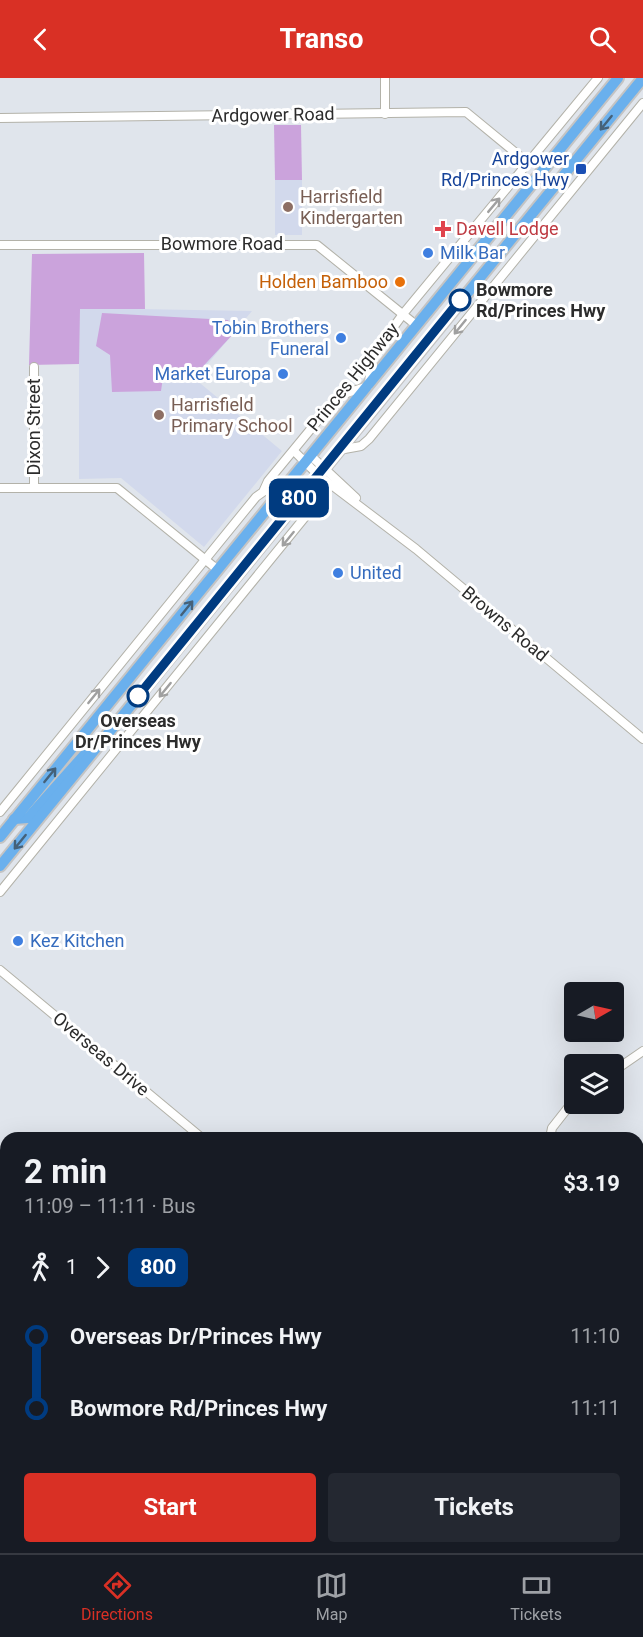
<!DOCTYPE html>
<html lang="en">
<head>
<meta charset="utf-8">
<style>
	:root { --surface:#171b24; --page:#242831; --text:#f1f3f6; --muted:#9ea1a6; --line:#363941; --accent:#d93025 }
	body { margin:0; font-family:Roboto,sans-serif; background:var(--page); color:var(--text); height:100vh; display:flex; flex-direction:column; font-size:22px; white-space:nowrap }
	* { box-sizing:border-box; margin:0 }
	p { font-size:20px; color:var(--muted) }
	.icon { flex:none; width:33px; height:33px; fill:none; stroke:currentColor; stroke-width:2; stroke-linecap:round; stroke-linejoin:round }
	.map { position:relative; flex:1; overflow:hidden }
	.side { position:absolute; left:0px; top:1054px; width:644px; height:422px; display:flex; flex-direction:column; background:var(--surface); border-radius:18px 18px 0 0; box-shadow:0 6px 24px #0002 }
	.side>* { flex:none }
	.badge { padding:0 12px; border-radius:9px; font-size:21px; line-height:39px }
	.needle { width:39px; rotate:81deg }
	.tools { position:absolute; left:564px; top:904px; display:grid; gap:12px }
	.tools a { display:grid; place-items:center; width:60px; height:60px; border-radius:6px; background:var(--surface); box-shadow:0 6px 24px #0002; font-size:30px }
	.map>.badge { position:absolute; translate:-50% -50%; box-shadow:0 0 0 3px #fff }
	.legs { display:flex; align-items:center; gap:9px; height:66px; padding:0 24px; font-size:20px }
	.legs p { margin-inline-start:auto }
	.head { display:flex; align-items:center; justify-content:space-between; height:102px; padding:0 24px }
	h1 { font-size:33px; font-weight:700; line-height:45px }
	.button { display:flex; gap:12px; margin-top:auto; padding:12px 24px }
	.button a { flex:1; height:69px; border-radius:6px; background:var(--accent); color:#fff; font-size:24px; font-weight:700; line-height:69px; text-align:center }
	.button a+a { background:var(--page); color:var(--text) }
	ul { padding:0 24px; list-style:none }
	li { display:flex; align-items:center; gap:21px; height:72px; font-size:22px }
	li i { display:grid; place-items:center; width:9px; height:100%; margin:0 8px; background:currentColor }
	li i::after { content:''; width:15px; height:15px; margin:-8px; border:4px solid; border-radius:50%; background:var(--surface) }
	li p { margin-inline-start:auto }
	li:first-child i { background:linear-gradient(#0000 50%,currentColor 0) }
	li:last-child i { background:linear-gradient(currentColor 50%,#0000 0) }
	header { display:flex; justify-content:space-between; align-items:center; height:78px; padding:0 24px; background:var(--accent); color:#fff; font-size:27px; font-weight:700 }
	.tab-bar { display:flex; justify-content:space-around; align-items:center; height:84px; border-top:2px solid var(--line); background:var(--surface); font-size:16px; color:var(--muted) }
	.tab-bar a { display:grid; justify-items:center; gap:3px }
	.tab-bar .selected { color:var(--accent) }
	.map>svg:first-child { display:block }
	.education { fill:#d2d9ec }
	.green { fill:#cba3dc }
	.water { fill:#e29d7f }
	.lines { fill:none; stroke-linecap:round; stroke-linejoin:round }
	.minor-casing { stroke:#b3b2a9; stroke-width:10 }
	.highway-casing { stroke:#c4c4c4; stroke-width:14 }
	.minor { stroke:#fff; stroke-width:8 }
	.highway { stroke:#6ab0ed; stroke-width:10 }
	.oneway { stroke:#456179 }
	.oneway2 { stroke:#a0a0a0 }
	.line-1-casing { stroke:#fff; stroke-width:14 }
	.line-1 { stroke:#003b80; stroke-width:9 }
	.transit-dot { fill:#1a4fb4; stroke:#fff; stroke-width:2 }
	.education-dot { fill:#8d6e63; stroke:#fff; stroke-width:2 }
	.health-dot { fill:#e0444e; stroke:#fff; stroke-width:2 }
	.shop-dot { fill:#3f7fe0; stroke:#fff; stroke-width:2 }
	.food-dot { fill:#e8710a; stroke:#fff; stroke-width:2 }
	.stop-1-dot { fill:#fff; stroke:#003b80; stroke-width:3 }
	.labels { text-anchor:middle; stroke-width:6; stroke-linejoin:round; paint-order:stroke }
	.street-label { font-size:18px; fill:#2c2c2c; stroke:#fff }
	.transit-label { font-size:18px; fill:#164399; stroke:#fff; text-anchor:end }
	.education-label { font-size:18px; fill:#785e54; stroke:#fff; text-anchor:start }
	.health-label { font-size:18px; fill:#be3a42; stroke:#fff; text-anchor:start }
	.shop-label { font-size:18px; fill:#366cbe; stroke:#fff; text-anchor:start }
	.food-label { font-size:18px; fill:#c56008; stroke:#fff; text-anchor:end }
	.stop-label { font-size:18px; font-weight:bold; fill:#2c2c2c; stroke:#fff; text-anchor:start }
</style>
</head>
<body>
<header><svg class="icon" aria-label="back" viewBox="0 0 24 24"><path d="M15 5l-7 7 7 7"/></svg>Transo<svg class="icon" aria-label="search" viewBox="0 0 24 24"><circle cx="10" cy="10" r="6"/><path d="M15 15l6 6"/></svg></header>
<div class="map">
<svg width="643" height="1475" viewBox="0 0 643 1475">
	<rect width="100%" height="100%" fill="#e0e5ec"/>
	<g class="education">
		<rect x="275" y="102" width="27" height="55"/>
		<path d="M79,230L252,233L195,301L282,373L204,469L121,400L79,401Z"/>
	</g>
	<g class="green">
		<path d="M274,47H301L302,102H275Z"/>
		<path d="M144,175L145,231H80L79,286L29,287L32,176Z"/>
		<path d="M102,235L228,242L236,253L194,298L163,299L161,313L112,314L110,277L96,268Z"/>
		<path d="M0,1378H6V1470H97V1475H0Z"/>
	</g>
	<path class="water" d="M0,1419L6,1420V1470H38V1475H0Z"/>
	<g class="lines">
		<g class="minor-casing">
			<g id="minor">
				<path d="M385,36V0"/>
				<path d="M0,40L466,34L528,85"/>
				<path d="M0,167H317L416,247"/>
				<path d="M34,289V409"/>
				<path d="M369,305L372,279L403,236L598,0"/>
				<path d="M339,372L361,368L369,361L643,25"/>
				<path d="M294,373L317,396L416,471L643,661"/>
				<path d="M311,378L356,420"/>
				<path d="M0,410H117L218,492"/>
				<path d="M0,734L256,419L263,414L268,403L338,318L368,308"/>
				<path d="M0,814L305,439L310,424L307,410"/>
				<path d="M0,892L202,1060"/>
				<path d="M614,993L643,973"/>
				<path d="M550,1060L552,1050L574,1022"/>
				<path d="M525,1470L528,1475"/>
				<path d="M144,1475V1470"/>
			</g>
		</g>
		<g class="highway-casing">
			<g id="highway">
				<path d="M14,741L28,740L84,677"/>
				<path d="M0,759L618,0"/>
				<path d="M0,788L643,0"/>
			</g>
		</g>
		<use href="#minor" class="minor"/>
		<use href="#highway" class="highway"/>
	</g>
	<defs><path id="oneway-shaft" d="M-6 0H5M1.5-3L5.5 0L1.5 3" fill="none" stroke-width="1.6" stroke-linecap="round" stroke-linejoin="round" transform="scale(1.5)"/></defs>
	<g class="oneway">
		<use href="#oneway-shaft" transform="translate(606 45) rotate(129)"/>
		<use href="#oneway-shaft" transform="translate(187 530) rotate(-51)"/>
		<use href="#oneway-shaft" transform="translate(50 697) rotate(-51)"/>
		<use href="#oneway-shaft" transform="translate(20 764) rotate(129)"/>
	</g>
	<g class="oneway2">
		<use href="#oneway-shaft" transform="translate(494 127) rotate(-50)"/>
		<use href="#oneway-shaft" transform="translate(460 249) rotate(129)"/>
		<use href="#oneway-shaft" transform="translate(288 461) rotate(129)"/>
		<use href="#oneway-shaft" transform="translate(165 612) rotate(129)"/>
		<use href="#oneway-shaft" transform="translate(94 618) rotate(-51)"/>
	</g>
	<g class="lines">
		<g class="line-1-casing">
			<path id="line-1" d="M138,618L460,222"/>
		</g>
		<use href="#line-1" class="line-1"/>
	</g>
	<rect class="transit-dot" x="575" y="85" width="12" height="12" rx="3"/>
	<g class="education-dot">
		<circle cx="288" cy="129" r="6"/>
		<circle cx="159" cy="337" r="6"/>
	</g>
	<path class="health-dot" d="M440 142h6v6h6v6h-6v6h-6v-6h-6v-6h6z"/>
	<g class="shop-dot">
		<circle cx="428" cy="175" r="6"/>
		<circle cx="341" cy="260" r="6"/>
		<circle cx="283" cy="296" r="6"/>
		<circle cx="338" cy="495" r="6"/>
		<circle cx="18" cy="863" r="6"/>
	</g>
	<circle class="food-dot" cx="400" cy="204" r="6"/>
	<g class="stop-1-dot">
		<circle cx="460" cy="222" r="10"/>
		<circle cx="138" cy="618" r="10"/>
	</g>
	<g class="labels">
		<g class="street-label">
			<text transform="translate(273 37) rotate(-1)" y="6">Ardgower Road</text>
			<text x="222" y="172">Bowmore Road</text>
			<text transform="translate(353 299) rotate(-51)" y="6">Princes Highway</text>
			<text transform="translate(34 349) rotate(-90)" y="6">Dixon Street</text>
			<text transform="translate(505 546) rotate(40)" y="6">Browns Road</text>
			<text transform="translate(101 976) rotate(40)" y="6">Overseas Drive</text>
		</g>
		<g class="transit-label">
			<text x="569" y="87">Ardgower<tspan x="569" dy="21">Rd/Princes Hwy</tspan></text>
		</g>
		<g class="education-label">
			<text x="300" y="125">Harrisfield<tspan x="300" dy="21">Kindergarten</tspan></text>
			<text x="171" y="333">Harrisfield<tspan x="171" dy="21">Primary School</tspan></text>
		</g>
		<g class="health-label">
			<text x="456" y="157">Davell Lodge</text>
		</g>
		<g class="shop-label">
			<text x="440" y="181">Milk Bar</text>
			<text x="329" y="256" text-anchor="end">Tobin Brothers<tspan x="329" dy="21">Funeral</tspan></text>
			<text x="271" y="302" text-anchor="end">Market Europa</text>
			<text x="350" y="501">United</text>
			<text x="30" y="869">Kez Kitchen</text>
		</g>
		<g class="food-label">
			<text x="388" y="210">Holden Bamboo</text>
		</g>
		<g class="stop-label">
			<text x="476" y="218">Bowmore<tspan x="476" dy="21">Rd/Princes Hwy</tspan></text>
			<text x="138" y="649" text-anchor="middle">Overseas<tspan x="138" dy="21">Dr/Princes Hwy</tspan></text>
		</g>
	</g>
</svg>
<div class="tools">
<a><svg class="needle" viewBox="-14 -14 28 28"><path d="M0-13l5 13h-10z" fill="#e53935"/><path d="M0 13l5-13h-10z" fill="#9ea1a6"/></svg></a>
<a><svg class="icon" aria-label="layers" viewBox="0 0 24 24"><path d="M12 4l9 5-9 5-9-5zM3 14l9 5 9-5"/></svg></a>
</div>
<b class="badge" style="left:299px;top:420px;background:#003b80;color:#fff">800</b>
<section class="side">
<div class="head"><div><h1>2 min</h1><p>11:09 – 11:11 · Bus</p></div><b>$3.19</b></div>
<div class="legs"><svg class="icon" aria-label="walk" viewBox="0 0 24 24"><circle cx="13" cy="4" r="2"/><path d="M13 8l-2 6 4 7M11 14l-3 7M7 12l3-4h3l4 4"/></svg>1<svg class="icon" aria-label="forward" viewBox="0 0 24 24"><path d="M9 5l7 7-7 7"/></svg><b class="badge" style="background:#003b80;color:#fff">800</b></div>
<ul>
<li><i style="color:#003b80"></i><b>Overseas Dr/Princes Hwy</b><p>11:10</p></li>
<li><i style="color:#003b80"></i><b>Bowmore Rd/Princes Hwy</b><p>11:11</p></li>
</ul>
<div class="button"><a>Start</a><a>Tickets</a></div>
</section>
</div>
<nav class="tab-bar">
<a class="selected"><svg class="icon" aria-label="directions" viewBox="0 0 24 24"><path d="M12 3l9 9-9 9-9-9zM9 14v-3h6M13 9l2 2-2 2"/></svg>Directions</a>
<a><svg class="icon" aria-label="map" viewBox="0 0 24 24"><path d="M3 6l6-2 6 2 6-2v14l-6 2-6-2-6 2zM9 4v14M15 6v14"/></svg>Map</a>
<a><svg class="icon" aria-label="tickets" viewBox="0 0 24 24"><path d="M3 7h18v10H3zM15 7v10"/></svg>Tickets</a>
</nav>
</body>
</html>
